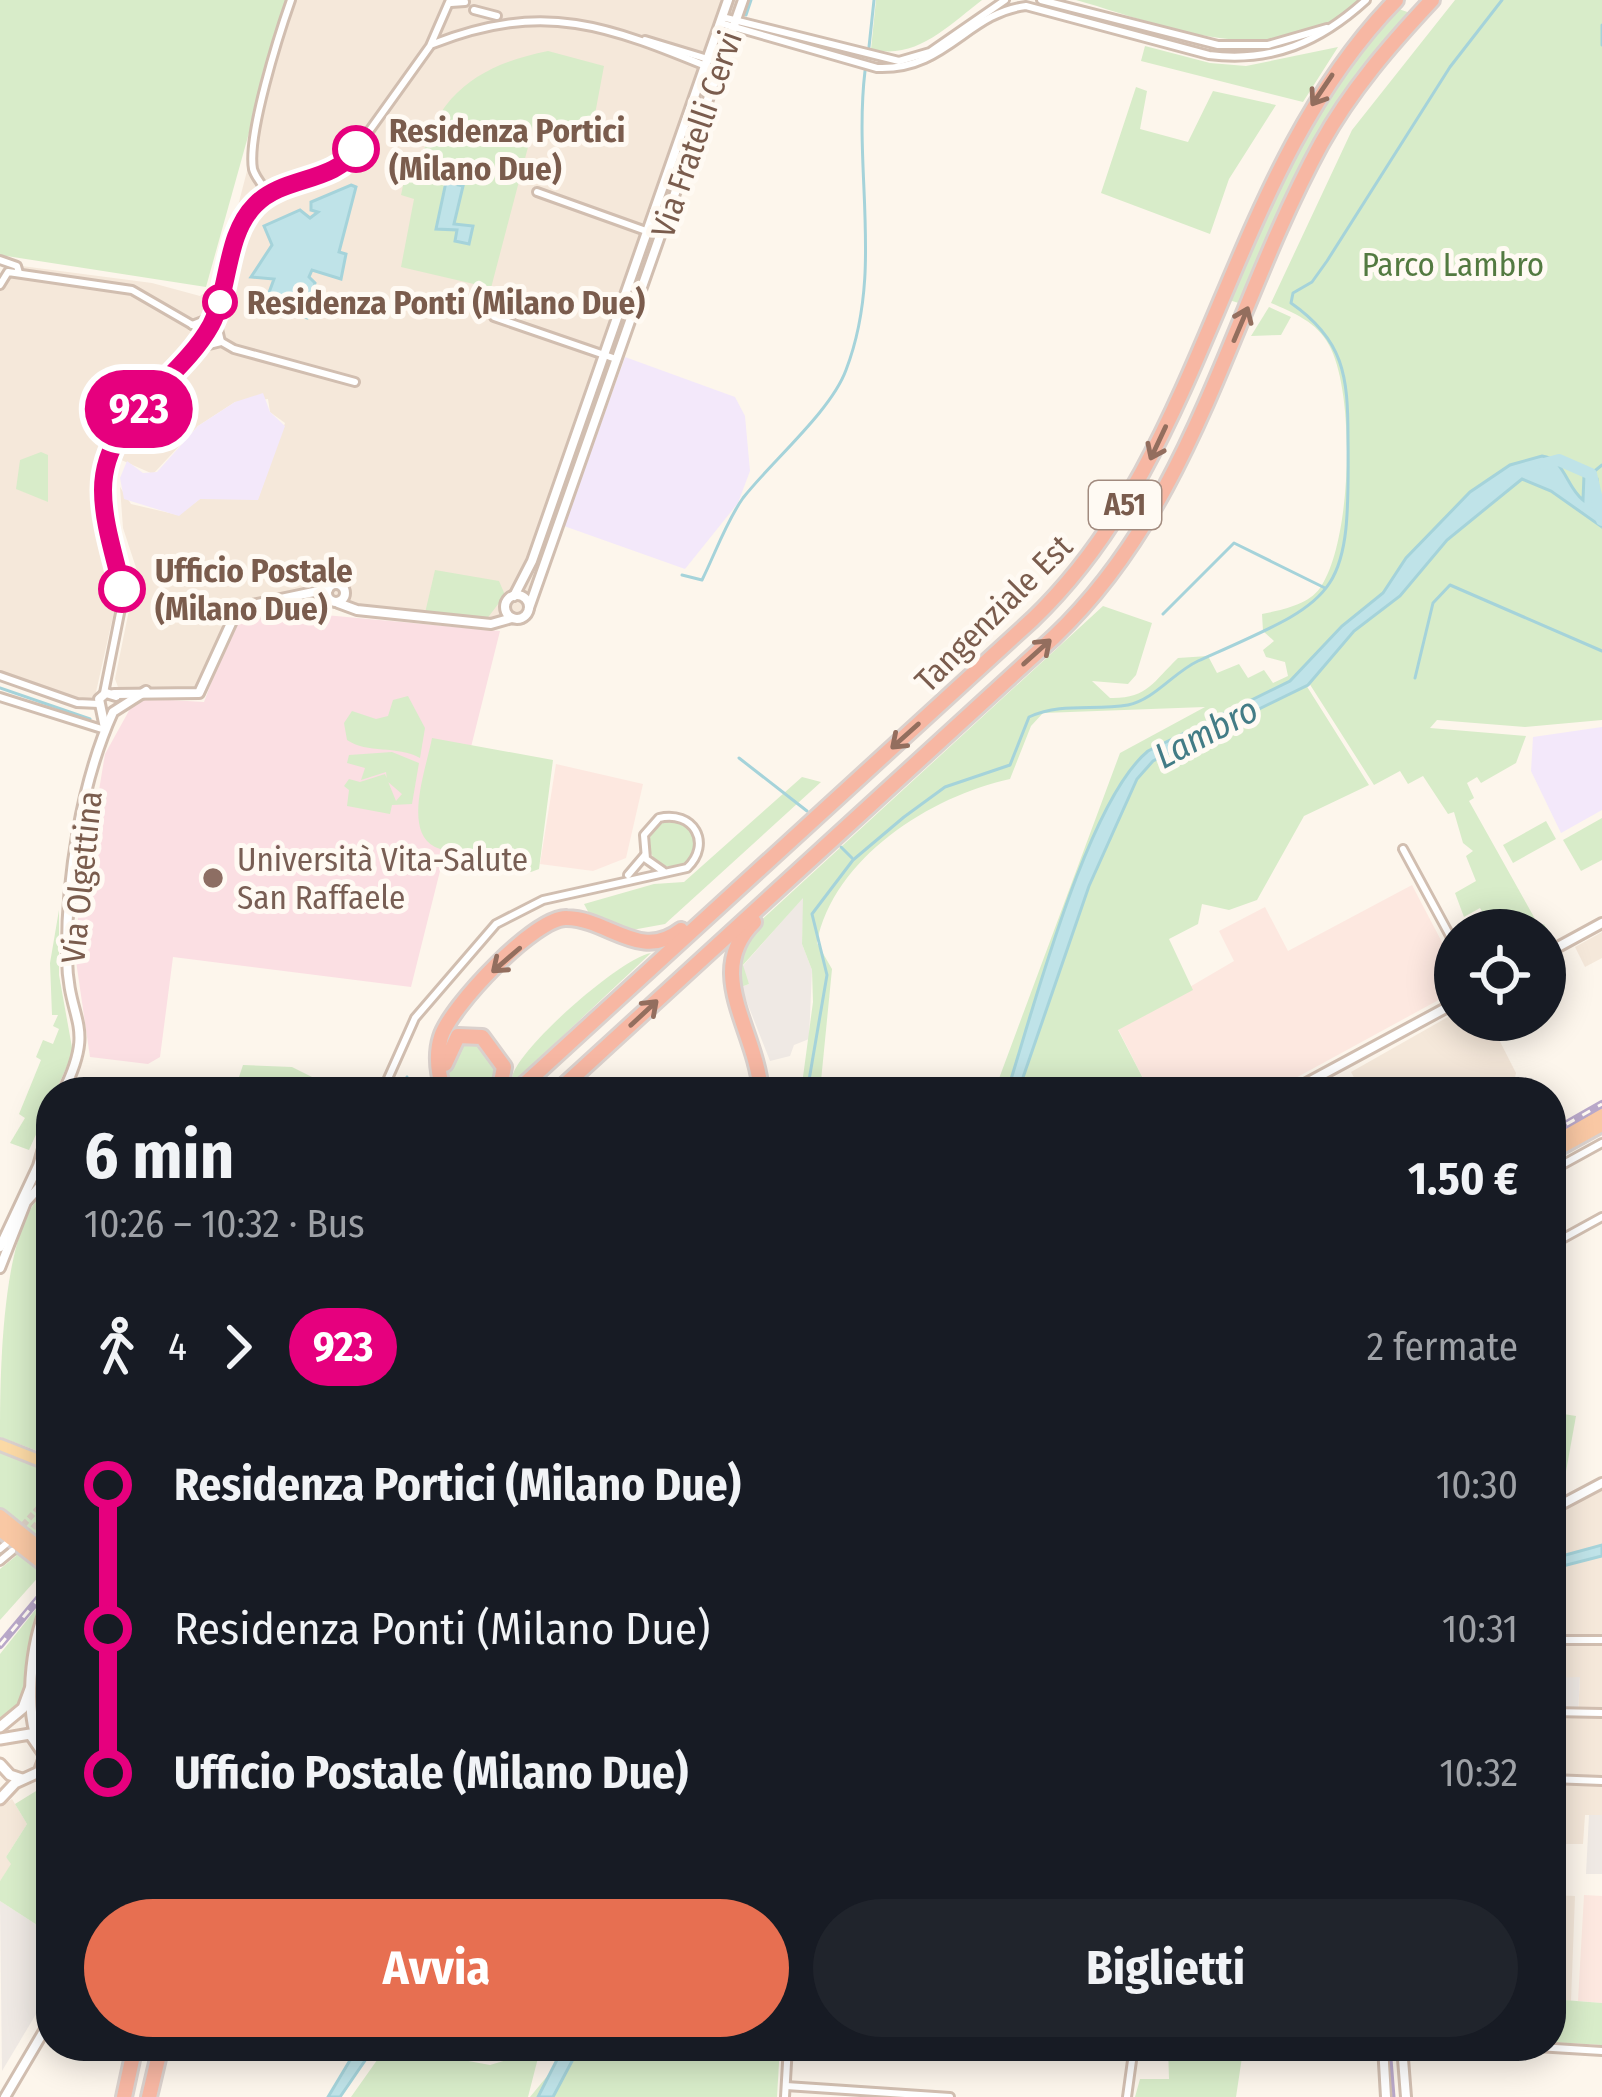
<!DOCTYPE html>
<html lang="it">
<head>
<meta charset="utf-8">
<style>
	:root { --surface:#171b24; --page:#20242c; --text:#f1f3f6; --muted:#9ea1a6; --accent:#e76f51 }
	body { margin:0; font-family:"Fira Sans Condensed",sans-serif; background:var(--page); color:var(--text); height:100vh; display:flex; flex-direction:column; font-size:45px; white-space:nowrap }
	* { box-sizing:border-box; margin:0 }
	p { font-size:39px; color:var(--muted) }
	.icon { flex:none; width:66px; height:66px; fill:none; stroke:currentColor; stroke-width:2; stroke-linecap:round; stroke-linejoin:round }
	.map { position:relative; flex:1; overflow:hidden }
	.drawer { position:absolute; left:36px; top:1077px; width:1530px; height:984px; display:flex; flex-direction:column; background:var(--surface); border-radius:48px; box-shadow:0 6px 30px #0003 }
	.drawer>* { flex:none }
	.badge { padding:0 24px; border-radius:39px; font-size:42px; line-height:78px }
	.buttons { position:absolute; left:1434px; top:909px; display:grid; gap:24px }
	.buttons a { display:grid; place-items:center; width:132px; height:132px; border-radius:50%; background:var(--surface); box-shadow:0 6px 30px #0003; font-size:60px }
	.map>.badge { position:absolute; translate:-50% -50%; box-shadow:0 0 0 6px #fff }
	.legs { display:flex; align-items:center; gap:18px; height:132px; padding:0 48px; font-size:39px }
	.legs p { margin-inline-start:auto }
	.headline { display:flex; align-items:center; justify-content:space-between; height:204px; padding:0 48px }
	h1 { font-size:66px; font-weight:700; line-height:90px }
	.action { display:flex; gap:24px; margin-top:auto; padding:24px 48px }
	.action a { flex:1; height:138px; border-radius:72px; background:var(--accent); color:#fff; font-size:48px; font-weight:700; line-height:138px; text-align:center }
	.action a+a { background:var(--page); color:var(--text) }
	ul { padding:0 48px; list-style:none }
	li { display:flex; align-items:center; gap:42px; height:144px; font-size:45px }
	li i { display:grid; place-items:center; width:18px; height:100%; margin:0 15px; background:currentColor }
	li i::after { content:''; width:30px; height:30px; margin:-15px; border:9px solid; border-radius:50%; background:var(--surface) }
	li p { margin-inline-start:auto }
	li:first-child i { background:linear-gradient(#0000 50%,currentColor 0) }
	li:last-child i { background:linear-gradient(currentColor 50%,#0000 0) }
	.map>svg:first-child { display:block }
	.residential { fill:#f5e8da }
	.commercial { fill:#fde8e0 }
	.industrial { fill:#efe9e4 }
	.education { fill:#f3e8fa }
	.medical { fill:#fbdfe3 }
	.green { fill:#d8ecc9 }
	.water { fill:#bfe3e8; stroke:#a5d3da; stroke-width:3 }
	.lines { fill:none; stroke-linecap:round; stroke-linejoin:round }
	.stream { stroke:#a5d3da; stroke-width:3 }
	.river { stroke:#bfe3e8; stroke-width:12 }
	.minor-tunnel { stroke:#dcd0c4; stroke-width:6; stroke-dasharray:6 3; stroke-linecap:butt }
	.minor-casing { stroke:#d1beb0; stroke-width:12 }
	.tertiary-casing { stroke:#d1beb0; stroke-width:14 }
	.secondary-casing { stroke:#d6c0b0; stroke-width:15 }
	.primary-casing { stroke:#dad1cd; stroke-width:16 }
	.trunk-casing { stroke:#dad1cd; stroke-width:18 }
	.motorway-casing { stroke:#dad1cd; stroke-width:20 }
	.minor { stroke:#fff; stroke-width:6 }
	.tertiary { stroke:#fff; stroke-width:8 }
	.secondary { stroke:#fff; stroke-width:9 }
	.primary { stroke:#fbd9a5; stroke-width:10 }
	.trunk { stroke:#f9c8a4; stroke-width:12 }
	.motorway { stroke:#f7b7a3; stroke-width:14 }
	.tram { stroke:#b9a8c9; stroke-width:3 }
	.rail-casing { stroke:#b9a8c9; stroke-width:8 }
	.rail { stroke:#fffaf3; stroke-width:3; stroke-dasharray:9; stroke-linecap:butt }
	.oneway { stroke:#936e5e }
	.line-1-casing { stroke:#fff; stroke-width:27 }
	.line-1 { stroke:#e6007e; stroke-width:18 }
	.stop-1-dot { fill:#fff; stroke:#e6007e; stroke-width:6 }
	.education-dot { fill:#8d6e63; stroke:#fffaf3; stroke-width:4.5 }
	.labels { text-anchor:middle; stroke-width:10; stroke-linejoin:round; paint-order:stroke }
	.shield { fill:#fffaf3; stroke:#a28b7f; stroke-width:3 }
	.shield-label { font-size:30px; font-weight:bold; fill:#7a5c4d }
	.stop-label { font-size:33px; font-weight:bold; fill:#7a5c4d; stroke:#fffaf3; text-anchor:start }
	.street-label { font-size:33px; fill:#7a5c4d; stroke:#fffaf3 }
	.park-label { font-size:33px; fill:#537a41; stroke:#fffaf3 }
	.education-label { font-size:33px; fill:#785e54; stroke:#fffaf3; text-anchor:start }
	.water-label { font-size:36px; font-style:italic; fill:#437c86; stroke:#fffaf3 }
</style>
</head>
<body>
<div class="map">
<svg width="1602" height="2097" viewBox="0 0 1602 2097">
	<rect width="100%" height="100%" fill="#fdf6ec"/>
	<g class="residential">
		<path d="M291,0H743L528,612L520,619L488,622L358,609L317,592L251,601L240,605L206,685L193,693L118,687L115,679L130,605L143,589L123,528L120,487L131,504L178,515L200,499H258L285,423L270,412L268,399L235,402L198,426L153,474L101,451L94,489L97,520L116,603L94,701L77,702L0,674V287L14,265L152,283L200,296L210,289L222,268Z"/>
		<path d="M1602,932V958L1585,967L1575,947Z"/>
		<path d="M1455,1013V1020H1489L1516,1073L1514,1082L1495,1092H1362L1351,1072Z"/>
		<path d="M1602,1483V1546L1551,1559V1510Z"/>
		<path d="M1602,1554V1815H1585L1583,1844H1551V1712H1578L1580,1678H1551V1567Z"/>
		<path d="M12,1799L27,1824L6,1857L12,1864L0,1881V1807Z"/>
		<path d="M1551,1895L1575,1896L1571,2001L1551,1999Z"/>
	</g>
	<g class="commercial">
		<path d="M556,764L643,784L626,858L593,871L540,864Z"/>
		<path d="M1412,885L1455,967V991L1270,1092H1150L1118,1029L1234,961L1219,931L1265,907L1288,951Z"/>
		<path d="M1584,1895L1602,1896V2003L1578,2001Z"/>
	</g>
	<g class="industrial">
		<path d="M804,896L802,944L812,970L809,1039L794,1045L790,1056L770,1061L741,987L749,984L741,968Z"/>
		<path d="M1580,1677L1578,1713L1551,1712V1678Z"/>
		<path d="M1589,1815H1602V1874H1586Z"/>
		<path d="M0,1901L51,1934V1989L2,2071Z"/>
	</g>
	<g class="education">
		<path d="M625,357L735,397L745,416L750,471L738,503L685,569L564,526Z"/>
		<path d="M263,393L270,412L285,426L258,500L200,499L179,516L124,499L120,478L127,461L143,473L157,472L198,426L235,402Z"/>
		<path d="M1602,727V810L1561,833L1531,771L1533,737Z"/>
	</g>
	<path class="medical" d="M248,608L500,631L411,987L173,957L160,1057L148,1064L90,1057L76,961L78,917L105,754L136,698L204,702L236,617Z"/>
	<g class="green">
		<path d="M0,0H286L206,287L0,255Z"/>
		<path d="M876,0H982C949,25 916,61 871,49Z"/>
		<path d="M1076,0H1359C1279,77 1165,25 1076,0Z"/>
		<path d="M1455,0H1602V720L1525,727L1437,720L1430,728L1526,736L1516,763L1481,783L1477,777L1467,783L1474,798L1469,801L1539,926L1544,924L1552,937L1545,941V930H1468L1486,918L1480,908L1464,917L1455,893L1476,881L1466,856L1473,851L1463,843L1454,812L1448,814L1423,776L1408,784L1400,771L1374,785L1309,683L1290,681L1148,751C1086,802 1034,1010 1007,1092H994L1120,753L1205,707L1043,713L1031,726L1010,779C931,796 833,858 817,943L832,969L821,1081L816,1092H801L813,1002L812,970L802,944L803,898L743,965L749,984L741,987L734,960L757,924L1103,606L1152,623L1136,675L1128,684L1092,681L1110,698C1147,699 1153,682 1178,658L1208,656L1217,673L1239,664L1248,678L1264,670L1273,683L1288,676L1285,662L1266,657L1263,650L1274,641L1263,631L1262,614C1281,610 1308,605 1320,588C1352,542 1356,394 1329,345C1317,322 1294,313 1271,303L1352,130Z"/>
		<path d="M1396,8L1413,14L1365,70L1245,305L1229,300C1276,189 1316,99 1396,8Z"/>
		<path d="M1145,46L1210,63L1246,66L1338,47L1303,102L1141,61Z"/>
		<path d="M548,51L604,66L590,141L533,128L491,288L401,267L414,199L401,195L404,181L391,178L394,164L420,167C434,95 479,65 548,51Z"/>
		<path d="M1136,87L1147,91L1140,129L1188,142L1213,91L1276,105L1229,179L1210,234L1101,193Z"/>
		<path d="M1269,307L1291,317L1281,335L1251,336Z"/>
		<path d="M41,452L48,455V502L16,489L20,460Z"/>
		<path d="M435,570L499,581L505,595L486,620L425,613Z"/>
		<path d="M1306,685L1369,785L1304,816L1257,900L1229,910L1202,904L1198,924L1169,939L1193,990L1118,1030L1150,1092H1018L1089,886L1137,779L1153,761Z"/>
		<path d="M408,696L425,728L420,758C397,745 367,754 347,740L344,723L352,711L376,719L388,716L393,700Z"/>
		<path d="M432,738L553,760L539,869L531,872L482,863L483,855C469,853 448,853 435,847C402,831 427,766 432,738Z"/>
		<path d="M392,752L419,763L412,804L392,805L390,814L347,806L349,790L344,786L349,779L360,782L385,774L396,801L402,794L387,781L386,772L361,780L365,768L347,763L349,755Z"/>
		<path d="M802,777L821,782L665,924L621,932L592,919L584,904L654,884L684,882Z"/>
		<path d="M1602,818V860L1581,871L1563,840Z"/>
		<path d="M1546,821L1556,839L1513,863L1503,845Z"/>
		<circle cx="672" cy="844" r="23"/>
		<path d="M59,910V975L73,1053L29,1150L10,1143L25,1118L19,1114L41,1060L36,1057L43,1040L53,1044L59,1029L53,1026L58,1015H52L50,963Z"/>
		<path d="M651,953L517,1079L512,1077C518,1048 622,957 651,953Z"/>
		<path d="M478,1040C493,1058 505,1069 494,1092H454L447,1070L456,1044Z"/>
		<path d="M243,1065L292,1067L324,1083L322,1092H234Z"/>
		<path d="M51,1188V1456L0,1437C0,1382 0,1212 51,1188Z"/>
		<path d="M1551,1412L1576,1416L1563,1488L1553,1494Z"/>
		<path d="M0,1451L51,1473V1549L0,1510Z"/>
		<path d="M0,1536L42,1573L0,1620V1569L16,1556Z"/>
		<path d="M44,1599L22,1700L0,1721V1654Z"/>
		<path d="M51,1613V1750L36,1723Z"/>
		<path d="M49,1783L51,1784V1934L0,1901V1881L11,1864L6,1857L27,1824L15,1804Z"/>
		<path d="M1551,1999L1602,2003V2045L1551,2042Z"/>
		<path d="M387,2046L490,2065L540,2050L528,2097H351Z"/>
		<path d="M572,2046H780L777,2097H530Z"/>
		<path d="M1168,2046L1242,2057L1236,2097H1135L1140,2079H1169Z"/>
	</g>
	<g class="water">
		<path d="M446,182L463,186L454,224L473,226L469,244L455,241L457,230L436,229Z"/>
		<path d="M351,185L356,187L339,252L346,254L341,279L312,270L309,277L315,283L307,318L282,311L284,303L267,298L274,279L251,277L272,245L264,226L300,210L310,218L318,212L311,210V202Z"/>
		<path d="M1542,456C1565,459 1566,487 1583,500L1584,475L1597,479L1602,527L1551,491L1522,479L1447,540L1400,596L1354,631L1308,685L1153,761L1137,779L1089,886L1018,1092H1007C1033,1011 1087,801 1148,751L1290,681L1342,626L1383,593L1406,558L1470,492L1510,465Z"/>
		<path d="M1602,1545V1556L1551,1569V1559Z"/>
		<path d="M375,2046L340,2097H328L358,2047Z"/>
		<path d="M564,2046H580L553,2097H538Z"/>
	</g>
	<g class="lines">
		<g class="stream">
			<path d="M746,15L751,0"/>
			<path d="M1602,25V45"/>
			<path d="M869,47L874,0"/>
			<path d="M1591,474L1602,465"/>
			<path d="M682,575L702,580C715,554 726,522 743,498C772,461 831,411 846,370C884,271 853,172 865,71"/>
			<path d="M1163,614L1234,543L1325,588"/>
			<path d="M1415,678L1433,603L1450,585L1602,651"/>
			<path d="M0,688L90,719"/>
			<path d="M739,758L807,811"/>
			<path d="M841,847L852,858"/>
			<path d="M402,1092L407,1077"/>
			<path d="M807,1092L827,975L812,914L853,860L904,817L945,787L1010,765L1029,717C1063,702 1093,711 1128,705C1154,700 1174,672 1198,661C1341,597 1350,600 1348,438C1348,376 1344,340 1291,303L1293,293L1312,282L1327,261L1450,67L1502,0"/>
			<path d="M48,1206L51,1207"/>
		</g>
		<path class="river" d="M1544,464L1559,460L1591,474L1602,520"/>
		<g class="minor-tunnel">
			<path d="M17,1532L51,1494"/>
			<path d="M27,1535L51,1507"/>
		</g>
		<g class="minor-casing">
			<g id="minor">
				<path d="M1041,0L1218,45H1268L1327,28"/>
				<path d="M451,3L465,2"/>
				<path d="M474,10L497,16"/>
				<path d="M722,17L899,61L930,52L1005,0"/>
				<path d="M720,23L877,68C946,71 967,13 1026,6L1209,55C1272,63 1320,42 1366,0"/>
				<path d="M645,40L721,63"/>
				<path d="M433,44C546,0 608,26 718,71"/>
				<path d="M537,192L646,231"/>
				<path d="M268,193C263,186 255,177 253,169C247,135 279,34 291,0"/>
				<path d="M0,260L17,266L19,273"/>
				<path d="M0,285L8,272L132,290L234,349L355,382"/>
				<path d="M494,317L616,359"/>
				<path d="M192,325L215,316L221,342L197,348"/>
				<path d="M0,676L77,703L99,704"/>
				<path d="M104,693L123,598L103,502L104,473L114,442L206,333L252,208L283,184L331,172L347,162L430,46L450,0"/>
				<path d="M0,697L105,730"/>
				<path d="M1403,849L1455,945"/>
				<path d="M628,875L645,855"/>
				<path d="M382,1092L415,1018L496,924L543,900L687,868C713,843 693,810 659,818L644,835L646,859L663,871"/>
				<path d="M1551,1171L1602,1143"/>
				<path d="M1551,1245L1602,1217"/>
				<path d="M0,1549L6,1544"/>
				<path d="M0,1561L12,1551"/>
				<path d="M1551,1640H1602"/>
				<path d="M1551,1712L1602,1713"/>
				<path d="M1551,1779L1602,1781"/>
				<path d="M1522,2046L1602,2051"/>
				<path d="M786,2086L950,2097"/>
				<path d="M785,2097L788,2046"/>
				<path d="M1127,2097L1134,2046"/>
			</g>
		</g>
		<g class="tertiary-casing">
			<g id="tertiary">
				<circle cx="336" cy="593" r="9"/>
				<circle cx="517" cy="607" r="12"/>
				<path d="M514,596L532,561L728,0"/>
				<path d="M338,603L357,610L491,624L512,618"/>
				<path d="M529,608L743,0"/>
				<path d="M114,694L199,693L238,608L328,589"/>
				<path d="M105,728L99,699L106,693L116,696"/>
				<path d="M1545,954L1602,923"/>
				<path d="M63,1092C97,1023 68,1024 67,958C66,879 81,783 113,712L146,691"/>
				<path d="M1290,1092L1455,1003"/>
				<path d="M0,1247L38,1166L51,1121"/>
				<path d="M0,1268L26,1202L51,1174"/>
				<path d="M1551,1510L1602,1483"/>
				<path d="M1383,2046L1386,2097"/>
				<path d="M1402,2046L1406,2097"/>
				<path d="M5,2097L51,2019"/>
			</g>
		</g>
		<g class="secondary-casing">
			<g id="secondary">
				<path d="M0,1727L23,1708L30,1689"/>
				<path d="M0,1739L30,1734L45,1756L39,1772L15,1783L0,1799"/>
				<path d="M37,1739C24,1700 32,1634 51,1598"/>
				<path d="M0,1764L10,1775L22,1779"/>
			</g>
		</g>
		<g class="primary-casing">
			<path id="primary" d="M0,1445L51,1465"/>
		</g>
		<g class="trunk-casing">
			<g id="trunk">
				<path d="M1551,1142L1602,1115"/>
				<path d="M1551,1153L1602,1125"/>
				<path d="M0,1516L51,1557"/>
				<path d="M0,1530L51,1570"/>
			</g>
		</g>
		<g class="motorway-casing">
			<g id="motorway">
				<path d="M754,922C703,973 756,1028 761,1092"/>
				<path d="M445,1064L458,1036L482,1037L504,1067L499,1092"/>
				<path d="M444,1092C438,1074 435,1056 441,1037C450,1007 536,916 567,918C609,919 640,962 681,930"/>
				<path d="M516,1092L1033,619C1211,448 1224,176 1396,0"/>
				<path d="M557,1092L1054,637C1195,503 1231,309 1321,144C1351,90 1390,45 1432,0"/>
				<path d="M124,2097L135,2046"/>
				<path d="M149,2097L161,2046"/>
			</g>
		</g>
		<use href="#minor" class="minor"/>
		<use href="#tertiary" class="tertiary"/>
		<use href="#secondary" class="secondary"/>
		<use href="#primary" class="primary"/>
		<use href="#trunk" class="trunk"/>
		<use href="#motorway" class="motorway"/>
		<path class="tram" d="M1390,2046L1394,2097"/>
		<g class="rail-casing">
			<g id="rail">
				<path d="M1551,1133L1602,1104"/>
				<path d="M0,1645L51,1584"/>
			</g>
		</g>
		<use href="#rail" class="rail"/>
	</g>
	<defs><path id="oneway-shaft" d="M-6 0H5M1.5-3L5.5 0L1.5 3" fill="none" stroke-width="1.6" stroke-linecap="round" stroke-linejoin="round" transform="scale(3)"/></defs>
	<g class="oneway">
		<use href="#oneway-shaft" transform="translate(1322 90) rotate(124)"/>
		<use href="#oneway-shaft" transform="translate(1241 324) rotate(-67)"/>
		<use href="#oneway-shaft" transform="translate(1158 443) rotate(115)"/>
		<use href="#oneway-shaft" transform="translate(1037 652) rotate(-42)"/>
		<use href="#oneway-shaft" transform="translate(905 736) rotate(138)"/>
		<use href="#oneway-shaft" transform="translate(506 960) rotate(139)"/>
		<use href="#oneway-shaft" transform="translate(644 1013) rotate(-43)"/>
	</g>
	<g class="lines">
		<g class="line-1-casing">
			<path id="line-1" d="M122,589C115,557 103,523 103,490C103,417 179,383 211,325C230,288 225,235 255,205C284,175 334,184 356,149"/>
		</g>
		<use href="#line-1" class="line-1"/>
	</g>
	<g class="stop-1-dot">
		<circle cx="356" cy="149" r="21"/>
		<circle cx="220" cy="302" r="15"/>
		<circle cx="122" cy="589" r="21"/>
	</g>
	<circle class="education-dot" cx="213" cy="878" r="12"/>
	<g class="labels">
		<rect class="shield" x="1089" y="481" width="72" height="48" rx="9"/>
		<g class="shield-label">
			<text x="1125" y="515">A51</text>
		</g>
		<g class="stop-label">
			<text x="389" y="142">Residenza Portici<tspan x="389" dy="38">(Milano Due)</tspan></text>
			<text x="247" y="314">Residenza Ponti (Milano Due)</text>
			<text x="155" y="582">Ufficio Postale<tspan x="155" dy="38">(Milano Due)</tspan></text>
		</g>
		<g class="street-label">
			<text transform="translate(696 134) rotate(-71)" y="12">Via Fratelli Cervi</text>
			<text transform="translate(993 613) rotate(-45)" y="12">Tangenziale Est</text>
			<text transform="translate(81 877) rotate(-84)" y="12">Via Olgettina</text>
		</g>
		<g class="park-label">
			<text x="1453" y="276">Parco Lambro</text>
		</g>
		<g class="education-label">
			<text x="237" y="871">Università Vita-Salute<tspan x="237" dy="38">San Raffaele</tspan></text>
		</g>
		<g class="water-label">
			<text transform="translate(1206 732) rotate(-28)" y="13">Lambro</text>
		</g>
	</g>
</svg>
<div class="buttons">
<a><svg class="icon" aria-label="locate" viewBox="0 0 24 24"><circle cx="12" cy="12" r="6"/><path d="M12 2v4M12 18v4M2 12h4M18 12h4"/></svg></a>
</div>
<b class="badge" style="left:139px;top:409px;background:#e6007e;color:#fff">923</b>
<section class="drawer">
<div class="headline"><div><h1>6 min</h1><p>10:26 – 10:32 · Bus</p></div><b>1.50 €</b></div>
<div class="legs"><svg class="icon" aria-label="walk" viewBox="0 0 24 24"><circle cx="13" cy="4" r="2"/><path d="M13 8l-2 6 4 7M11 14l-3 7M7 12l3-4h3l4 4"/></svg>4<svg class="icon" aria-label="forward" viewBox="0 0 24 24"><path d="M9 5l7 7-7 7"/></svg><b class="badge" style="background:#e6007e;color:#fff">923</b><p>2 fermate</p></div>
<ul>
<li><i style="color:#e6007e"></i><b>Residenza Portici (Milano Due)</b><p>10:30</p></li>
<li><i style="color:#e6007e"></i><span>Residenza Ponti (Milano Due)</span><p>10:31</p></li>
<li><i style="color:#e6007e"></i><b>Ufficio Postale (Milano Due)</b><p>10:32</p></li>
</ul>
<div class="action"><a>Avvia</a><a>Biglietti</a></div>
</section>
</div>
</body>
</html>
